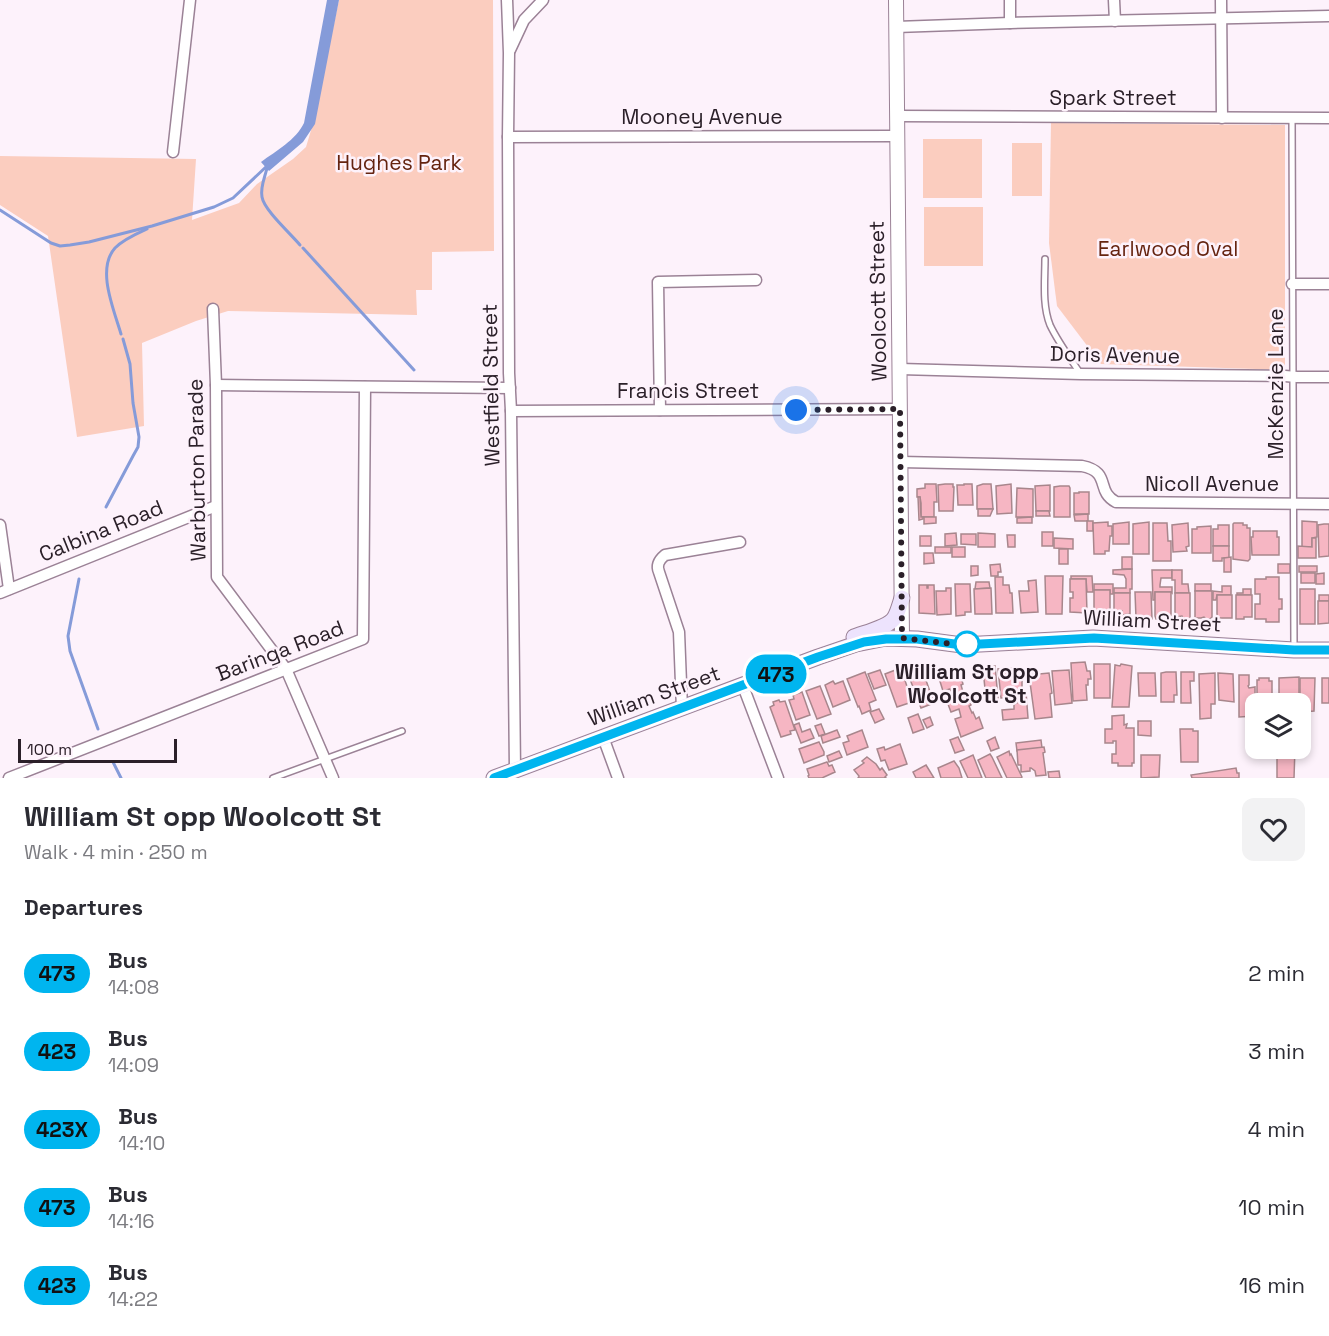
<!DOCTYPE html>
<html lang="en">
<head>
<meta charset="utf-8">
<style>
	:root { --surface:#fff; --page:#f2f2f3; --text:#2b2b33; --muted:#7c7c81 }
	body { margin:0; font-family:"Space Grotesk",sans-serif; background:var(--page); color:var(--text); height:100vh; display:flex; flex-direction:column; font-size:22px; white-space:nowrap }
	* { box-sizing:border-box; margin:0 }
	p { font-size:20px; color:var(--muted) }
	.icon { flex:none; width:33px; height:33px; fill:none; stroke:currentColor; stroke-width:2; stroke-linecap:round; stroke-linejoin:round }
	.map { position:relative; height:778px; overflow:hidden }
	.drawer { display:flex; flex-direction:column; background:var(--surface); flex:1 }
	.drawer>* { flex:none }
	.badge { padding:0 12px; border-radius:20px; font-size:21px; line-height:39px }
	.controls { position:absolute; left:1245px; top:693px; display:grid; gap:12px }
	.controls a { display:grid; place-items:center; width:66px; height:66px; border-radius:12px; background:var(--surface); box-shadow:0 3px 9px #0003; font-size:30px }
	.scale { position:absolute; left:18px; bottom:15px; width:159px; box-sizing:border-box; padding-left:6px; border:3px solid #2b2029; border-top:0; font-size:16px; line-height:21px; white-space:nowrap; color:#2b2029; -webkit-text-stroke:4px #fdf2fb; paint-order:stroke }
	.you { position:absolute; width:30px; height:30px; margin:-15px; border:4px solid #fff; border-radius:50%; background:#1a73e8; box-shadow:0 0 0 9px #1a73e833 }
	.map>.badge { position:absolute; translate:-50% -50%; box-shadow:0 0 0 3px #fff }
	h2 { padding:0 24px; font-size:22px; line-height:54px }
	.round { display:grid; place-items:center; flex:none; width:63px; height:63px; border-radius:12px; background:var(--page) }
	.summary { display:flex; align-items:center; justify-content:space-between; height:102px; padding:0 24px }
	h1 { font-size:28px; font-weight:800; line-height:45px }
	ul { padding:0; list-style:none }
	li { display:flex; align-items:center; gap:18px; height:78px; padding:0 24px }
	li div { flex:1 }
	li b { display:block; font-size:22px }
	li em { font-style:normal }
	li .badge { min-width:66px; font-weight:700; text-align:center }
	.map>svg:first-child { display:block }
	.green { fill:#fbcdbf }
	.water { fill:#859bd9 }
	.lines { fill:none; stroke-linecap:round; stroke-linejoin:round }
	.stream { stroke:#859bd9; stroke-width:3 }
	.building { fill:#f6b6c3; stroke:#a8868c; stroke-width:1.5 }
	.service-casing { stroke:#9b8296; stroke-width:8 }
	.minor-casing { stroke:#9b8296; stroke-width:13 }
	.tertiary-casing { stroke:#9b8296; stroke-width:16 }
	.secondary-casing { stroke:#9b8296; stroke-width:17 }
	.service { stroke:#fff; stroke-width:5 }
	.minor { stroke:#fff; stroke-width:10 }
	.tertiary { stroke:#fff; stroke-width:14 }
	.secondary { stroke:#ede3fd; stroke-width:15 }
	.line-casing { stroke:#fff; stroke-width:14 }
	.line { stroke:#00b5ef; stroke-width:9 }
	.walk { stroke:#2b2029; stroke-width:6; stroke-dasharray:0 10.8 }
	.stop-dot { fill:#fff; stroke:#00b5ef; stroke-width:3 }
	.labels { text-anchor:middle; stroke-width:5; stroke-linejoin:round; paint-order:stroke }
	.street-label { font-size:21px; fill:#2b2029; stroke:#fdf2fb }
	.park-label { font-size:21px; fill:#65230f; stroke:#fdf2fb }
	.stop-label { font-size:21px; font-weight:bold; fill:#2b2029; stroke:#fdf2fb }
</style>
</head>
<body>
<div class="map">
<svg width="1329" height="778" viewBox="0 0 1329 778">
	<rect width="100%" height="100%" fill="#fdf2fb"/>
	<g class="green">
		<path d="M339,0H493L494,251L432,252V290H416L417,315L228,311L196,321L142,343L144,426L77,437L48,236L0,205V156L196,159L192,220L239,203L257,184L293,159L306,147L312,127Z"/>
		<path d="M1051,123L1285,125V370L1101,364L1057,306L1049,243Z"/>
		<rect x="923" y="139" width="59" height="59"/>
		<rect x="1012" y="143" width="30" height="53"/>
		<rect x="924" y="207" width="59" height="59"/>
	</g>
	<path class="water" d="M327,0H339L315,124L303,142L269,171L261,162C276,151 296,140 304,123Z"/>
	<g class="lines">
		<g class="stream">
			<path d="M267,168C265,177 260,187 262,197C264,210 291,234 300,245"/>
			<path d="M0,210L51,243L60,246L70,245L89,242L152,226L214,207L233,198L268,165"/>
			<path d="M303,248L414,370"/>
			<path d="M121,334C114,310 96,269 115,248C124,239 136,234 147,229"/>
			<path d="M106,507L133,456L138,447L139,437L133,403L130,364L123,339"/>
			<path d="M79,579L68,636L70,651L98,729"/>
			<path d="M113,762L121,778"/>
		</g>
	</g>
	<g class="building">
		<path d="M925,484H936L937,502H934V517H921V503L920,497H917V489L925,488Z"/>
		<path d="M945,484H953V487H954L953,511H939L938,485Z"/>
		<path d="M964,484H972L973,505H958L957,485H964Z"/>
		<path d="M983,484H991L993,509H977V486Z"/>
		<path d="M1011,484L1012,513L997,514L996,486Z"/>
		<path d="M1050,485V511H1036L1035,486Z"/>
		<path d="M1060,486H1069L1070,488V517H1054V487Z"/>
		<path d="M1017,488L1033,489V517H1016Z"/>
		<path d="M1079,492H1089V514H1074V493H1079Z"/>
		<path d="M918,497H920L921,517H923V519L919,520Z"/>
		<path d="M978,509H993L990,516H978Z"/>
		<path d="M1036,511H1049L1050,516H1036Z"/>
		<path d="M1088,514V521H1075L1074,515Z"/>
		<path d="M924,517H936V523L924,524Z"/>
		<path d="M1032,517V523H1017V518Z"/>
		<rect x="1087" y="521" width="6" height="10"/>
		<path d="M1302,521L1317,522V537L1312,538V547H1302Z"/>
		<path d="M1108,522V526H1112V536H1110L1109,551H1105V554H1094L1093,523Z"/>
		<path d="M1129,522V544H1113V524Z"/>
		<path d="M1149,522V554H1133V524Z"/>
		<path d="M1153,523H1167L1168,541H1171V561H1153Z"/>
		<path d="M1188,523L1189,546L1186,547L1187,551L1173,552L1172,525Z"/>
		<path d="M1234,523H1243V525H1247V528H1250V559L1248,561L1233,559V524Z"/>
		<path d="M1324,524H1329V556L1319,557L1318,525Z"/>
		<path d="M1218,525H1229V546H1213V529H1218Z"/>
		<path d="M1211,526V553H1192V529H1197V527Z"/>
		<path d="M1253,531H1277V537H1279V555H1252L1251,537H1253Z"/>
		<rect x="1042" y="532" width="11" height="14"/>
		<path d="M956,533L957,545L945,546V534Z"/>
		<path d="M978,533L995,534V547H978Z"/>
		<path d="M961,534H976V545L961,544Z"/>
		<path d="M1007,535H1015V547H1008Z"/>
		<rect x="920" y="536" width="11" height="10"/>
		<path d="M1054,538L1073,539V549L1054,548Z"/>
		<path d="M1312,538H1316V558H1298V546L1312,547Z"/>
		<path d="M1213,546H1229V558H1222V561H1213Z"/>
		<rect x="935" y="547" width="16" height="6"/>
		<rect x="952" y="547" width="13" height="10"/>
		<rect x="1059" y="549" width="9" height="15"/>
		<path d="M924,553H933L934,563L924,564Z"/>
		<rect x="1122" y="557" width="10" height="12"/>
		<path d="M1231,557V572H1224V558Z"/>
		<path d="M1000,564L1001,572H998V576H991L990,565Z"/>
		<rect x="1278" y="564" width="12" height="9"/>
		<path d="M971,566H978V575L971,576Z"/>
		<rect x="1299" y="566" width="18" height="6"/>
		<path d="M1132,569V589H1130V593H1114V588H1126V579L1124,575L1113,574V570Z"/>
		<path d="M1152,570H1172V578H1161L1160,585V587H1172V593L1171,592H1155V600H1153Z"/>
		<path d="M1172,570H1182V584H1188L1189,593H1175V580H1172Z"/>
		<rect x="1301" y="573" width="14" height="10"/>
		<path d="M1324,573V584H1316V574Z"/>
		<path d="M1045,576H1063L1062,614H1046Z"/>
		<path d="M1071,576H1092L1093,592H1087L1086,579H1071Z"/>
		<path d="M995,577H1003V585H1009L1010,593H1012L1013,613H996Z"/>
		<path d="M1266,577H1279V599H1282V609H1279V622H1266V619H1255V604H1260V594H1255V579H1266Z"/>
		<path d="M1070,579H1086L1087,613L1070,612V598H1073V592H1070Z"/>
		<path d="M1036,580L1038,612L1021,613L1019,591H1029L1028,581Z"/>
		<path d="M976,582H989L990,588L975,589Z"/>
		<path d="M955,584H970L971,612H965V615L956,616Z"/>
		<path d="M1094,584H1113V594H1110V590H1094Z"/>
		<rect x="1195" y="584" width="16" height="7"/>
		<path d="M919,585H927V588H928V585H934L935,614L919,613Z"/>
		<path d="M1222,586H1231V595H1217L1216,600H1213V591L1222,592Z"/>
		<path d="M946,588H951V614L937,615L936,591H946Z"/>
		<path d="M991,588L992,614H975L974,589Z"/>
		<path d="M1243,589H1251V595H1237V593H1243Z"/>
		<rect x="1300" y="589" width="15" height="35"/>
		<rect x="1094" y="590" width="16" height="21"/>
		<path d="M1195,591H1212V617L1210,619H1206L1204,617L1201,618H1195Z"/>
		<path d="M1135,592H1151L1152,619L1136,618Z"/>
		<path d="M1155,592H1171V619H1156L1155,616Z"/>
		<path d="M1114,593H1130V614L1122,615V611H1114Z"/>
		<path d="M1175,593H1190V619H1183L1182,616L1175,617Z"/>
		<rect x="1217" y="595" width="15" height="23"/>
		<path d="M1236,595H1252V617H1244V619H1236Z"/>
		<rect x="1319" y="595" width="10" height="6"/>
		<path d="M1318,601H1329V623L1318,624Z"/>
		<path d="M1085,662L1087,671H1090L1091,679H1088V685H1086L1087,700L1073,701L1071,663Z"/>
		<rect x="1094" y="664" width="16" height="34"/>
		<path d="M1121,664L1132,666L1129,707H1112L1115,665L1120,666Z"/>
		<path d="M995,666L998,698L986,699L983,669Z"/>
		<path d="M1013,668L1014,671H1017L1018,678H1022V693L1026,692L1028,718L1003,720L1002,710L1014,709V704L1017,703L1016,697L1001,698L998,669Z"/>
		<path d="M898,669L900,672L902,671L912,702L897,707L885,674Z"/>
		<path d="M922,669L934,703L921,708L908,674Z"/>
		<path d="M947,669V671L951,670L952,673L962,669L964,676L961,677L963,684L961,685L963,692L966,691L971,705L969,706L972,713L973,712L976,719L979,717L983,728L961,737L955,719L961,717L959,709L951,712L946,699L953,696L950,689L943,691L938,675L941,674L940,671Z"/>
		<path d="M880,670L886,685L874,689L868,674Z"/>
		<path d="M1069,670L1072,703L1055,705L1052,671Z"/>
		<path d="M865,672L876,700L869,703L871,710L862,714L859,706L858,707L847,679Z"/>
		<path d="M1166,672H1176L1177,695H1174V702H1161V673Z"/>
		<path d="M1181,672H1194V681H1190L1191,703H1181Z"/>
		<path d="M1049,673L1052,693L1050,694L1052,717L1035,719L1029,675Z"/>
		<path d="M1138,673H1155L1156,696H1139Z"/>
		<path d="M1215,673V704H1211V718L1200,719L1199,674Z"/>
		<path d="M1218,673L1233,674L1234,702L1219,700Z"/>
		<path d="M1239,675H1249V685L1248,686L1249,688L1255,687V716L1239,717Z"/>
		<path d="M1299,677V697H1295V704H1276V700H1279V678Z"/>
		<path d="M1259,678H1269V681H1272V704H1257V680H1259Z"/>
		<path d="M1300,678H1315L1314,711L1300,712Z"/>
		<rect x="1322" y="678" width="7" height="25"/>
		<path d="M833,681L835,684L843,681L850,700L833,707L825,685Z"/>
		<path d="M820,686L831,714L817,719L806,691Z"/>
		<path d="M802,692L810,715L796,720L789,700L794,699L793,695Z"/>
		<path d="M779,700L780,702L785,701L795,730L790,731L791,734L781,737L770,707L774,705L773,702Z"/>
		<path d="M879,709L884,719L875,723L870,712Z"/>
		<path d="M918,714L924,729L913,733L908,718Z"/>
		<path d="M1124,715V725L1127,724L1126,728H1134V763H1132V766H1118V763H1112V754H1116V741H1113V743H1105V729H1112V716Z"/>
		<path d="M930,717L933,725L927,728L923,720Z"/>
		<path d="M1138,721H1151V736L1138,735Z"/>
		<path d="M799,723L802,732L810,729L814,738L801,743L794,725Z"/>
		<path d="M821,724L825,734L819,736L815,726Z"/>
		<path d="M1180,729H1193V731H1198V762H1181Z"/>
		<path d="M837,730L840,737L823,743L821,736Z"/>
		<path d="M862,730L868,747L847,755L843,743L849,741L847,736Z"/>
		<path d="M958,737L964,750L955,753L950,740Z"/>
		<path d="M995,737L999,748L991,751L987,741Z"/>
		<path d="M1041,740L1042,748L1017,751L1016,743Z"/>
		<path d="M819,742L824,752V755L804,763L799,749Z"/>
		<path d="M900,744L907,764L889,770L885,760L881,761L877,749L884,747L885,750Z"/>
		<path d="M1044,747L1045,752L1043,753L1046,775L1036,776L1035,771L1031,768H1030V771L1021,772V765H1018L1017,750Z"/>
		<path d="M1284,748H1295L1294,778H1277V755H1284Z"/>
		<path d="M839,751L842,757L829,762L827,756Z"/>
		<path d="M1009,751L1010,755L1011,754L1022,777L1021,778H1007L997,757Z"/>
		<path d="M990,754L992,757L1002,778H986L978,760Z"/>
		<path d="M973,755L982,778H968L960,761Z"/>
		<path d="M1141,755H1160L1159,777L1141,778Z"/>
		<path d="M867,757L876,764L880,770L882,768L887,775L885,777L886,778H858L859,776L854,770L864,763L862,761Z"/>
		<path d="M954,761L959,768L962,778H941L938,768Z"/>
		<path d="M827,762L829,766L832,765L835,772L822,778H809L808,776L809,775L807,769Z"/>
		<path d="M926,765L934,778H916L913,772Z"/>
		<path d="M1236,768L1237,773H1239V778H1192L1191,775Z"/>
		<path d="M1059,771L1060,778H1049L1048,772Z"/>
	</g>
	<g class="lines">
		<g class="service-casing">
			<g id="service">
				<path d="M1292,118L1294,647"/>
				<path d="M1045,259C1045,280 1042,305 1050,325C1058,342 1070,358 1080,373"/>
				<path d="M273,778L402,731"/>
			</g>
		</g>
		<g class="minor-casing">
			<g id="minor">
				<path d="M507,0L509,53L508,137L509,373L511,411L515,770"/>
				<path d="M1114,0L1115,21"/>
				<path d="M1221,0L1222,118"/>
				<path d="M1010,23V0"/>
				<path d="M896,27L1010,23L1329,16"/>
				<path d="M510,50L524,20L543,0"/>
				<path d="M898,116L1329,118"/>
				<path d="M508,137L898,136"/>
				<path d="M173,152L190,0"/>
				<path d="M1292,284H1329"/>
				<path d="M213,309L216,385L217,577L286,669L333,778"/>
				<path d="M900,369L1081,374L1285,376L1297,377H1329"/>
				<path d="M216,385L510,388"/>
				<path d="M660,410L658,282L756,280"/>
				<path d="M511,411L900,409"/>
				<path d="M901,462L1082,466C1112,472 1095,491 1116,502L1329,504"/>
				<path d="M0,525L9,589"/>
				<path d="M0,593L216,506"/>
				<path d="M743,686L778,778"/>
				<path d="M682,709L679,632L659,572C656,565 659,560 665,555L740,542"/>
				<path d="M603,737L618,778"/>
				<path d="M9,778L363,639L365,387"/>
			</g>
		</g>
		<g class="tertiary-casing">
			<path id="tertiary" d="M896,0L902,638"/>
		</g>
		<g class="secondary-casing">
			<g id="secondary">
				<path d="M854,637C864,633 890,627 895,617C898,612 900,604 902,598"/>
				<path d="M494,778L818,657L856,644L886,638L917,639L962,645L1093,638L1294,650H1329"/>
			</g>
		</g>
		<use href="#service" class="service"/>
		<use href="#minor" class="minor"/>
		<use href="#tertiary" class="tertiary"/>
		<use href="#secondary" class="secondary"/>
	</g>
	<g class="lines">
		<g class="line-casing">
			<path id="line" d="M494,778L818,657L864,642L886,639H917L962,645L1094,638L1294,650H1329"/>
		</g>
		<use href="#line" class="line"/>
		<path class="walk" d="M796,410L900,409L902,638L953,644H967"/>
	</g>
	<circle class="stop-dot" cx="967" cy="644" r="12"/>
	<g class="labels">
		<g class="street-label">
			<text x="1113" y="105">Spark Street</text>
			<text x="702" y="124">Mooney Avenue</text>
			<text transform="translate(878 301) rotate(-91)" y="7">Woolcott Street</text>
			<text transform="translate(1115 355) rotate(1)" y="7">Doris Avenue</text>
			<text transform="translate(1276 384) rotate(-90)" y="7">McKenzie Lane</text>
			<text transform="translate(491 385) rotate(-91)" y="7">Westfield Street</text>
			<text x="688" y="398">Francis Street</text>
			<text transform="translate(197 470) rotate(-91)" y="7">Warburton Parade</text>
			<text x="1212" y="491">Nicoll Avenue</text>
			<text transform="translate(101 531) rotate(-22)" y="7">Calbina Road</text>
			<text transform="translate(1152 621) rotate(3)" y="7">William Street</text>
			<text transform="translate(280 651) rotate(-21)" y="7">Baringa Road</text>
			<text transform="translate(654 696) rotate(-20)" y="7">William Street</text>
		</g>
		<g class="park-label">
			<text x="399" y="170">Hughes Park</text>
			<text x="1168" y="256">Earlwood Oval</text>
		</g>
		<g class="stop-label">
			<text x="967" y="679">William St opp<tspan x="967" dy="24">Woolcott St</tspan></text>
		</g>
	</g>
</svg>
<div class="controls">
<a><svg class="icon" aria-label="layers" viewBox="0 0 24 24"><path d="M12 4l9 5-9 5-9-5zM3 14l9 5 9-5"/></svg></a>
</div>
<div class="scale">100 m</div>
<div class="you" style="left:796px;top:410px"></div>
<b class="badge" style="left:776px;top:674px;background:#00b5ef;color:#111">473</b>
</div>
<section class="drawer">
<div class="summary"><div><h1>William St opp Woolcott St</h1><p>Walk · 4 min · 250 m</p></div><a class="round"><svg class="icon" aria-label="heart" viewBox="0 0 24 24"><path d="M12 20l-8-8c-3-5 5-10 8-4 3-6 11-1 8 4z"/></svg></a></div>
<h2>Departures</h2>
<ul>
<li><span class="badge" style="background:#00b5ef;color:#111">473</span><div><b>Bus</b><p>14:08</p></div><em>2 min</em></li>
<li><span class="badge" style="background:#00b5ef;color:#111">423</span><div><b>Bus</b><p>14:09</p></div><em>3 min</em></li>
<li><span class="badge" style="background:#00b5ef;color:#111">423X</span><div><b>Bus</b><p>14:10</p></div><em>4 min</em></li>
<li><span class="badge" style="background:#00b5ef;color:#111">473</span><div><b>Bus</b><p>14:16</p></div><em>10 min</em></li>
<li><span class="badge" style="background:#00b5ef;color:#111">423</span><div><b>Bus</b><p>14:22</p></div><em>16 min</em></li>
</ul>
</section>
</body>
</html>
